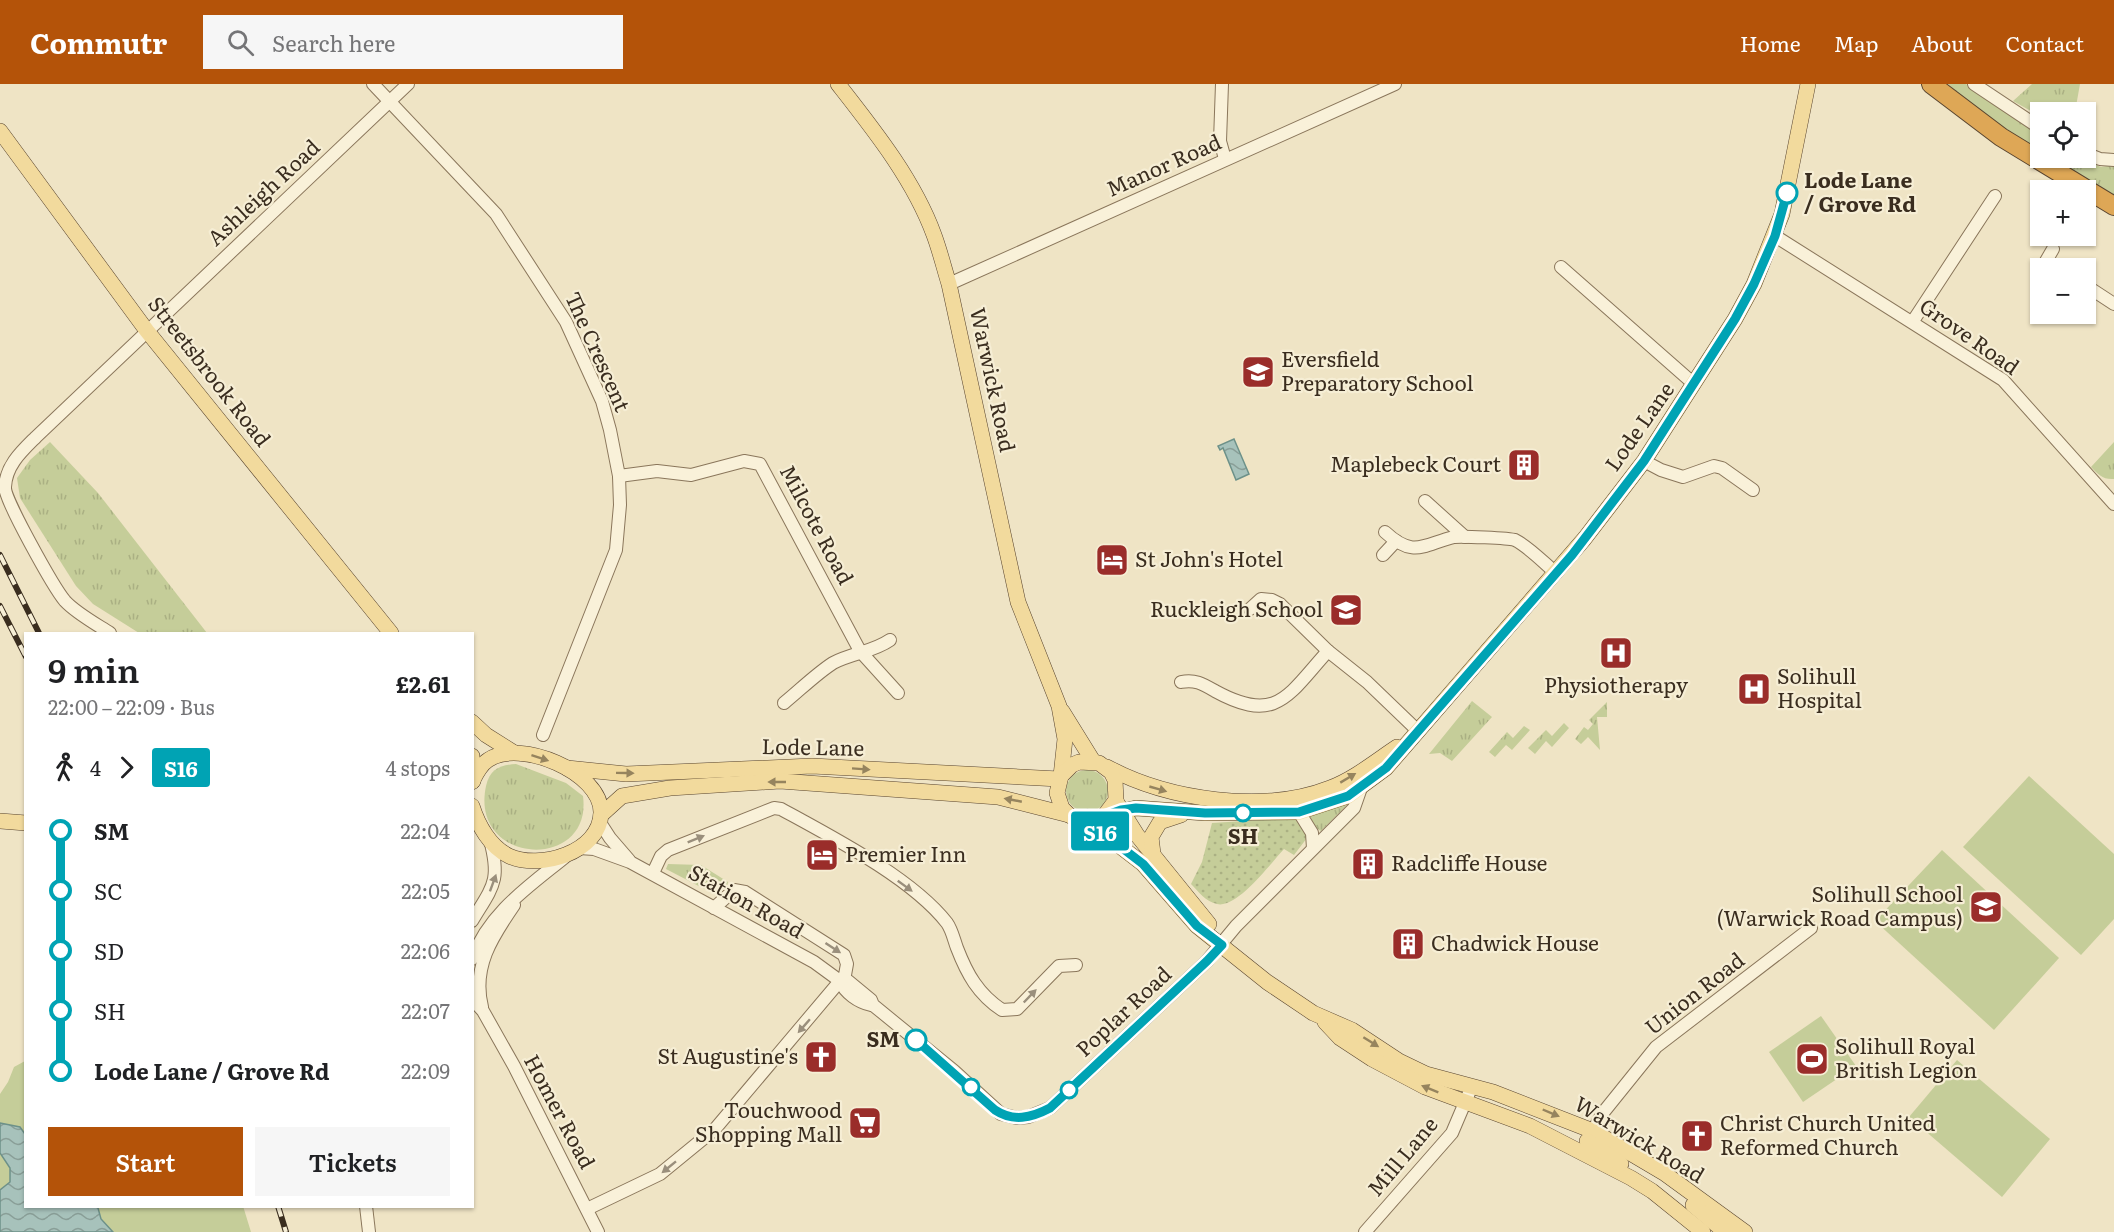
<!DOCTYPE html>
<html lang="en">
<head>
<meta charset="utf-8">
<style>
	:root { --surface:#fff; --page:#f6f6f6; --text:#202124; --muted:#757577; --accent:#b45309 }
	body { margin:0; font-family:Literata,serif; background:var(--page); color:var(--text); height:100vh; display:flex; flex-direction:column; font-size:22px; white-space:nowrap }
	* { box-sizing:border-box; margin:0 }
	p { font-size:20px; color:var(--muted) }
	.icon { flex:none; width:33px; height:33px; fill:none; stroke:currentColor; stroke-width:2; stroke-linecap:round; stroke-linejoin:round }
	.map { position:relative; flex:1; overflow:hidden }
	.drawer { position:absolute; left:24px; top:548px; width:450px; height:576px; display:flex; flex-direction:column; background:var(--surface); border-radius:0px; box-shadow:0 2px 4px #0004 }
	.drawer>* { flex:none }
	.badge { padding:0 12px; border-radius:4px; font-size:21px; line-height:39px }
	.buttons { position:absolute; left:2030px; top:18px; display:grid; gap:12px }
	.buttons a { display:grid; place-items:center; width:66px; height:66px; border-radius:0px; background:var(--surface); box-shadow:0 2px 4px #0004; font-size:30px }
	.map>.badge { position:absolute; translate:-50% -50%; box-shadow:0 0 0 3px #fff }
	.legs { display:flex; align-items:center; gap:9px; height:66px; padding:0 24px; font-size:20px }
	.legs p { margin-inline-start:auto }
	.headline { display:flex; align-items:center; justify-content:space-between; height:102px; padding:0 24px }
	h1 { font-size:33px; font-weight:600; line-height:45px }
	.button { display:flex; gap:12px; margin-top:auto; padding:12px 24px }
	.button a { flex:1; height:69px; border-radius:0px; background:var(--accent); color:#fff; font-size:24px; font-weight:600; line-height:69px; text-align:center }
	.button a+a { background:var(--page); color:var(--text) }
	ul { padding:0 24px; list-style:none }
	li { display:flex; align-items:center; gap:21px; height:60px; font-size:22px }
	li i { display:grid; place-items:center; width:9px; height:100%; margin:0 8px; background:currentColor }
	li i::after { content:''; width:15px; height:15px; margin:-8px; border:4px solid; border-radius:50%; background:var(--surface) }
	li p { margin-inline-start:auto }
	li:first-child i { background:linear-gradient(#0000 50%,currentColor 0) }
	li:last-child i { background:linear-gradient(currentColor 50%,#0000 0) }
	header { display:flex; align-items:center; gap:36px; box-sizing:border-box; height:84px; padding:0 30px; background:var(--accent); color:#fff }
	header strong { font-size:28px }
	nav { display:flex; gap:33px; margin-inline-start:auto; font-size:21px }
	.search { width:420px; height:54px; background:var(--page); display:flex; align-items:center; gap:15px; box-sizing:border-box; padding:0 21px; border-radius:0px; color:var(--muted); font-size:22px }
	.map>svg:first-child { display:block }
	.grass { fill:url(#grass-tufts) }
	.park { fill:#c5cd99 }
	.garden { fill:url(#garden-dots) }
	.water { fill:url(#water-waves); stroke:#6d9189; stroke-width:1.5 }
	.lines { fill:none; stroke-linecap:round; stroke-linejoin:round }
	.minor-casing { stroke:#8a765b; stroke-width:14 }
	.major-casing { stroke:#58442f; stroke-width:16 }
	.highway-casing { stroke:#58442f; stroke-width:20 }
	.minor { stroke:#f9f1d9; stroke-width:12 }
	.major { stroke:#f2da9d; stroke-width:15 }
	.highway { stroke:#dea756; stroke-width:18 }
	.rail-casing { stroke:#3a2d1f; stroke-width:6 }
	.rail { stroke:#f6eed5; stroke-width:4; stroke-dasharray:11; stroke-linecap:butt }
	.oneway { fill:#96845e }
	.oneway2 { fill:#9a8f7c }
	.line-1-casing { stroke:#fff; stroke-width:14 }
	.line-1 { stroke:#00a3b4; stroke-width:9 }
	.stop-1-dot { fill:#fff; stroke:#00a3b4; stroke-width:3 }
	.labels { text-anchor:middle; stroke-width:4.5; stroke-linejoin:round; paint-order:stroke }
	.street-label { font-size:21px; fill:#3a2d1f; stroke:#f6eed5 }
	.stop-label { font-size:21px; font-weight:bold; fill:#3a2d1f; stroke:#f6eed5; text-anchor:start }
	.poi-label { font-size:21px; fill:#3a2d1f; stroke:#f6eed5; text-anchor:start }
</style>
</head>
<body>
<header>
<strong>Commutr</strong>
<div class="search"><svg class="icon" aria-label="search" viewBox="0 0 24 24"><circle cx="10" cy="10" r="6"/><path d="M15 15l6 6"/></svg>Search here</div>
<nav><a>Home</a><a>Map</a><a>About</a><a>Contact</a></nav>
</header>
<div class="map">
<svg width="2114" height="1148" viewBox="0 0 2114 1148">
	<defs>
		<pattern id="grass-tufts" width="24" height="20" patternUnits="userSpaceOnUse" patternTransform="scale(1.5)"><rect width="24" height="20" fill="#c5cd99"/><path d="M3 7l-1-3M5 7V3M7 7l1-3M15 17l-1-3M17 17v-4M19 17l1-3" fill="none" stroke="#aab083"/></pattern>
		<pattern id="garden-dots" width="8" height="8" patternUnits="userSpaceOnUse" patternTransform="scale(1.5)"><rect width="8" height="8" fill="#c5cd99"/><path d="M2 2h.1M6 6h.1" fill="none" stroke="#aab083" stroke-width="1.8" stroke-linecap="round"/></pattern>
		<pattern id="water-waves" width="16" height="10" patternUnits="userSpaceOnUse" patternTransform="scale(1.5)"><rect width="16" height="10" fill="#a7c2bb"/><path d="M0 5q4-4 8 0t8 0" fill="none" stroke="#899e97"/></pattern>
	</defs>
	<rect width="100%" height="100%" fill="#efe4c5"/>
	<g class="grass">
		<path d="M1948,0H1966L2040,50V67L1978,28Z"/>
		<path d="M2032,0H2080L2075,28H2040V32L2013,17Z"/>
		<path d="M2050,74H2079L2101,83L2114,81V113Z"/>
		<path d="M50,358L98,409L207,549H139L93,520L76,502L20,414L17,394L30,376Z"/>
		<path d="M2114,358V395C2103,396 2098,390 2091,383Z"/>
		<path d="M1472,617L1492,633L1452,677L1440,669L1429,670Z"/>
		<path d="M1607,618V633H1597L1600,666L1588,653L1581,660L1575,655L1584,643L1588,646L1593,640L1589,636Z"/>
		<path d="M1564,639L1569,644L1552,663L1546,657L1535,670L1528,664L1546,646L1552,652Z"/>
		<path d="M1524,642L1530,646L1512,666L1506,661L1495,673L1489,668L1507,648L1513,654Z"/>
		<path d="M516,680L566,699L583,712C593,788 469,782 486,702C490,685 500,681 516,680Z"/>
		<circle cx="1087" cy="707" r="21"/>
		<path d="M1351,717L1321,747L1314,743L1309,729Z"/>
		<path d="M668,780L701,781L728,798L727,802L712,809L666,785Z"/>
	</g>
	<g class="park">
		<path d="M2029,692L2114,770V835L2081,871L1963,763Z"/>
		<path d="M1942,766L2059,874L1994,946L1875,837Z"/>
		<path d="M1821,932L1856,982L1803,1018L1769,968Z"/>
		<path d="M1957,976L2050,1055L2002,1113L1909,1033Z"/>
		<path d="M25,977L26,1122H243L251,1148H0V1010L8,998L14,983Z"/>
	</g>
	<path class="garden" d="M1293,734L1301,738L1307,754L1294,771L1284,765C1270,780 1237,825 1217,820C1206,818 1198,807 1191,800L1202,778L1212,739Z"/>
	<g class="water">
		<path d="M1234,355L1249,390L1236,396L1223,364L1220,366L1218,362Z"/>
		<path d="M0,1039L20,1043L25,1050L26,1122H94L98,1124L101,1135L113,1148H0V1106L10,1098V1084L0,1069Z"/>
	</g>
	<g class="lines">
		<g class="minor-casing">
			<g id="minor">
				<path d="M373,0L496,130L566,238L602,317L610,346L619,392L620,421L616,466L543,651"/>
				<path d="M1222,0L1220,57L1225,75"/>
				<path d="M1974,0L2040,44"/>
				<path d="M2085,69L2100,75L2114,76"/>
				<path d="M1775,152L2003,296L2114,420"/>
				<path d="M2047,177L2059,184"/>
				<path d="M1561,183L1694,300"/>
				<path d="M2042,184L2053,165"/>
				<path d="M949,200L1395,0"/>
				<path d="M2085,201L2114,220"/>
				<path d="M1913,237L1995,112"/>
				<path d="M1644,377L1661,386L1683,393L1714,382L1722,384L1753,406"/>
				<path d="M619,392L657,387L691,391L744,377L760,380L860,567L898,609"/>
				<path d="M1425,417L1465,453"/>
				<path d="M1385,448C1414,475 1424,460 1454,453C1461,452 1509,454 1515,456C1529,463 1544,479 1556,489"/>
				<path d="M1383,471L1396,457"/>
				<path d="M1250,525L1261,515L1272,516L1280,520L1328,567"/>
				<path d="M110,549C96,540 76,529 65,517C54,504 4,415 5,403C6,381 22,367 36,353L408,0"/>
				<path d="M1181,598C1195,595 1203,600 1215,607C1277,641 1288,611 1328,567L1367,598L1418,647"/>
				<path d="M784,619C800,606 816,590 833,579C852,569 873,568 890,556"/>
				<path d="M1299,728L1312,749L1313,764"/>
				<path d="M599,737L610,754L629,776"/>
				<path d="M579,764L594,765L630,778L814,878L840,897H848L871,916L873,921L954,987L1001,1030L1017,1034L1028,1033L1050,1024L1207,877L1236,842L1354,724L1361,704"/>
				<path d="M653,789L661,772L668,766L774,724L781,725C832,753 912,794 947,839C952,846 954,856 957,864C967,890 978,910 1002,926L1017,925L1059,882L1076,881"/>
				<path d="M472,837C493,802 501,797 490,756"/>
				<path d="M472,875C489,829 528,803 565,773"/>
				<path d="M840,897C845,909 858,918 871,921"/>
				<path d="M472,915L483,927L514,982L598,1148"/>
				<path d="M482,923C472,883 492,853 514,821"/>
				<path d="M1593,1047L1602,1030L1656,963L1811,844"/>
				<path d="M366,1122L369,1148"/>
				<path d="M587,1125L660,1090L715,1045L845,891L847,880L844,871L745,808L734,806L714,824"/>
				<path d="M1365,1148L1452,1049L1472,1002"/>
			</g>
		</g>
		<g class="major-casing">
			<g id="major">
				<path d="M838,0C874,46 914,96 934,151C940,167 944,184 949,200L1018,518L1059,622L1065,655L1061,692"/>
				<path d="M0,47L147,247L391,549"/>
				<path d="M1062,627L1093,677"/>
				<path d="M472,638L486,651L513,668"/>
				<path d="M472,672L473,697"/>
				<path d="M1107,683C1168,716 1264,730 1330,704C1354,695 1376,677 1397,663"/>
				<path d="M567,684L626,690L812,682L1059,695"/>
				<path d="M472,698C476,690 480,681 488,676C519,654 602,688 601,729C600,769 539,786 509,772C490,763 478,741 472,722"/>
				<path d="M1117,719L1137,751L1209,840"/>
				<path d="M601,731L622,712L670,704L780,697L998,713L1069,731"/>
				<path d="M1104,732L1136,724L1205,729L1299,728L1348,712L1386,684L1585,454L1644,377L1735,235L1754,200L1782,130L1808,0"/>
				<path d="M1076,735H1096L1104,732L1116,716L1115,696L1111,688L1099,679L1079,678L1072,681L1061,692L1057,709L1062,724L1069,731L1076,735L1095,743L1143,780L1197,842L1267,898L1313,929L1352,946L1399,977L1426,990L1493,1008L1593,1047L1664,1089L1745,1148"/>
				<path d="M0,737L26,739"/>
				<path d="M1153,770L1151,753L1160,738L1181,731"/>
				<path d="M1325,938L1340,954L1372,975L1425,1003L1530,1042L1631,1094L1652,1107L1703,1148"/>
				<path d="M1587,1057L1621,1080"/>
				<path d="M1693,1121L1725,1148"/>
			</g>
		</g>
		<g class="highway-casing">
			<path id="highway" d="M1931,0L2001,53L2114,122"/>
		</g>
		<use href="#minor" class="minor"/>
		<use href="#major" class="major"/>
		<use href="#highway" class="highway"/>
		<g class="rail-casing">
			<g id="rail">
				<path d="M0,471L39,549"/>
				<path d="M0,522L26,573"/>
				<path d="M278,1122L286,1148"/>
			</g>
		</g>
		<use href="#rail" class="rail"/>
	</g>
	<defs><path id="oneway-solid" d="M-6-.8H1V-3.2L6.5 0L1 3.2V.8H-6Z" transform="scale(1.5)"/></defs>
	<g class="oneway">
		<use href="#oneway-solid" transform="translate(540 674) rotate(18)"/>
		<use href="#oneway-solid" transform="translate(861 685) rotate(4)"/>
		<use href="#oneway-solid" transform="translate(625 689) rotate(1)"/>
		<use href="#oneway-solid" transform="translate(1348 694) rotate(-31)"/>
		<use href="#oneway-solid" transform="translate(777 698) rotate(180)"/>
		<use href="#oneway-solid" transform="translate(1158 705) rotate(16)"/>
		<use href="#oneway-solid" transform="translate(1013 716) rotate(-169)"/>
		<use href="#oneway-solid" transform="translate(1371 958) rotate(32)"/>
		<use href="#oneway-solid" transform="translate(1430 1005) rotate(-158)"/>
		<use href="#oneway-solid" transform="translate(1551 1029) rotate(23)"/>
	</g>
	<g class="oneway2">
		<use href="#oneway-solid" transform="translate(696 755) rotate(-22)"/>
		<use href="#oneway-solid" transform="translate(493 799) rotate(-70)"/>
		<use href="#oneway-solid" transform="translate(905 802) rotate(36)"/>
		<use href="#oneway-solid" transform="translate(833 864) rotate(33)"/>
		<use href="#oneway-solid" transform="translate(1030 912) rotate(-46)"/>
		<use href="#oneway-solid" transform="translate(804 942) rotate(131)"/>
		<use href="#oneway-solid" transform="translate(669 1083) rotate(141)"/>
	</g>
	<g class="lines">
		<g class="line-1-casing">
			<path id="line-1" d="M916,956L995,1026C1013,1038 1031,1034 1050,1024L1207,877L1222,861L1197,842L1143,780L1095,743L1076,735H1096L1121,726L1136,724L1205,729L1299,728L1348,712L1386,684L1572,471L1644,377L1735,235L1754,200L1775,152L1787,109"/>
		</g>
		<use href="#line-1" class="line-1"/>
	</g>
	<defs>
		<g id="school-square" transform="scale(1.725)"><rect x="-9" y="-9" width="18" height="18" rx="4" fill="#9a2d2a" stroke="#f6eed5"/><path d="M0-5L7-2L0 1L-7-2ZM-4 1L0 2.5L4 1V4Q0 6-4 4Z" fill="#fff"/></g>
		<g id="building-square" transform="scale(1.725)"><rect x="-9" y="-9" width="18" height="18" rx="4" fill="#9a2d2a" stroke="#f6eed5"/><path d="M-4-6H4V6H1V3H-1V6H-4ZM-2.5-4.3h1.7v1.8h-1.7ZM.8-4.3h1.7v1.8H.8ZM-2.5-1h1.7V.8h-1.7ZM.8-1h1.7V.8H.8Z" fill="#fff"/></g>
		<g id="hotel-square" transform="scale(1.725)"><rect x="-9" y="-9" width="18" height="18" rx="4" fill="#9a2d2a" stroke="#f6eed5"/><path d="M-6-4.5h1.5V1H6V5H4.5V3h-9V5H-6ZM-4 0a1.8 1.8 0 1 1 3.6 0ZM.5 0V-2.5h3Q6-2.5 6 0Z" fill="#fff"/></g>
		<g id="hospital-square" transform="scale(1.725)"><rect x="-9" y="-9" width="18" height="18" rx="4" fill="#9a2d2a" stroke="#f6eed5"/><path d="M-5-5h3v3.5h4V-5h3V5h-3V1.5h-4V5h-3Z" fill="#fff"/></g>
		<g id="church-square" transform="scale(1.725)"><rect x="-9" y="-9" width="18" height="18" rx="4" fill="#9a2d2a" stroke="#f6eed5"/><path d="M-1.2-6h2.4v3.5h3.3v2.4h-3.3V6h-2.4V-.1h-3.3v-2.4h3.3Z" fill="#fff"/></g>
		<g id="stadium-square" transform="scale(1.725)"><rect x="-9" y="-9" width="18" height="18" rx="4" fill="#9a2d2a" stroke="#f6eed5"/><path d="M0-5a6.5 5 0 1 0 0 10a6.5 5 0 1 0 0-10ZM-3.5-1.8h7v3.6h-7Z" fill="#fff"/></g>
		<g id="supermarket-square" transform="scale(1.725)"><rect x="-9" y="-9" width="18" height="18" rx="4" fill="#9a2d2a" stroke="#f6eed5"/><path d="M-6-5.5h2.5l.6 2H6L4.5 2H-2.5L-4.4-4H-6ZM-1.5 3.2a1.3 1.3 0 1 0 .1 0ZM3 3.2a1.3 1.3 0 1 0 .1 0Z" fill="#fff"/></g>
	</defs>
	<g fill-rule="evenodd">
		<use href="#school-square" x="1258" y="288"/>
		<use href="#building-square" x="1524" y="381"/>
		<use href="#hotel-square" x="1112" y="476"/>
		<use href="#school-square" x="1346" y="526"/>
		<use href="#hospital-square" x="1616" y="569"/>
		<use href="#hospital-square" x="1754" y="605"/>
		<use href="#hotel-square" x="822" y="771"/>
		<use href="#building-square" x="1368" y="780"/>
		<use href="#school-square" x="1986" y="823"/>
		<use href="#building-square" x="1408" y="860"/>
		<use href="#church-square" x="821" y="973"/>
		<use href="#stadium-square" x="1812" y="975"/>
		<use href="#supermarket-square" x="865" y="1039"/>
		<use href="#church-square" x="1697" y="1052"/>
	</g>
	<g class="stop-1-dot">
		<circle cx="1787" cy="109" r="10"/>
		<circle cx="1243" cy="729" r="8"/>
		<circle cx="916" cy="956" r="10"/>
		<circle cx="971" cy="1003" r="8"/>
		<circle cx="1069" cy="1006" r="8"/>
	</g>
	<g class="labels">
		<g class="street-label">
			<text transform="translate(1164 82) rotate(-24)" y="7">Manor Road</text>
			<text transform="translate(264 109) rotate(-43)" y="7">Ashleigh Road</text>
			<text transform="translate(1969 253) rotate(35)" y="7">Grove Road</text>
			<text transform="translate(597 268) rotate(66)" y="7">The Crescent</text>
			<text transform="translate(209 288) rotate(52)" y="7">Streetsbrook Road</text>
			<text transform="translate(992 296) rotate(78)" y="7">Warwick Road</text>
			<text transform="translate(1640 343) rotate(-55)" y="7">Lode Lane</text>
			<text transform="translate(816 441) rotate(62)" y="7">Milcote Road</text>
			<text transform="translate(813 664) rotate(1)" y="7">Lode Lane</text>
			<text transform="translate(746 818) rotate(29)" y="7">Station Road</text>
			<text transform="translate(1695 910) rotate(-38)" y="7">Union Road</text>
			<text transform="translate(1124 928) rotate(-43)" y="7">Poplar Road</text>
			<text transform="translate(559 1028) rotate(62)" y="7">Homer Road</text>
			<text transform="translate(1639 1056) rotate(31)" y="7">Warwick Road</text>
			<text transform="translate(1403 1073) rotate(-50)" y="7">Mill Lane</text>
		</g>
		<g class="stop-label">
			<text x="1804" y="104">Lode Lane<tspan x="1804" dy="24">/ Grove Rd</tspan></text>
			<text x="1243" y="760" text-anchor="middle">SH</text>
			<text x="900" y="963" text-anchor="end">SM</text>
		</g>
		<g class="poi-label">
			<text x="1281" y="283">Eversfield<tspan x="1281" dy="24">Preparatory School</tspan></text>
			<text x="1501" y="388" text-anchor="end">Maplebeck Court</text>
			<text x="1135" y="483">St John's Hotel</text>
			<text x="1323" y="533" text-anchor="end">Ruckleigh School</text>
			<text x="1777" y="600">Solihull<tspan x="1777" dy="24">Hospital</tspan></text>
			<text x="1616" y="609" text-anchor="middle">Physiotherapy</text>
			<text x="845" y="778">Premier Inn</text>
			<text x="1391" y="787">Radcliffe House</text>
			<text x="1963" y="818" text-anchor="end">Solihull School<tspan x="1963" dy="24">(Warwick Road Campus)</tspan></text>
			<text x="1431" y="867">Chadwick House</text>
			<text x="1835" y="970">Solihull Royal<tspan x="1835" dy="24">British Legion</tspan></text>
			<text x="798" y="980" text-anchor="end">St Augustine's</text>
			<text x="842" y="1034" text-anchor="end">Touchwood<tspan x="842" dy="24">Shopping Mall</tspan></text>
			<text x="1720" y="1047">Christ Church United<tspan x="1720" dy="24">Reformed Church</tspan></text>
		</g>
	</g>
</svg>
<div class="buttons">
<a><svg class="icon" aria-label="locate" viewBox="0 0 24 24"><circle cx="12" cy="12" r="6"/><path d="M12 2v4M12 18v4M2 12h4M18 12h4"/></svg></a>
<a>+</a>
<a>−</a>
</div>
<b class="badge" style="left:1100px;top:747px;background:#00a3b4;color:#fff">S16</b>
<section class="drawer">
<div class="headline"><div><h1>9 min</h1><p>22:00 – 22:09 · Bus</p></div><b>£2.61</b></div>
<div class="legs"><svg class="icon" aria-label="walk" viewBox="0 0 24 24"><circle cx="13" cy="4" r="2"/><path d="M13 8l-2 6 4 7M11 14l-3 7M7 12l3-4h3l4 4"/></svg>4<svg class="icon" aria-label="forward" viewBox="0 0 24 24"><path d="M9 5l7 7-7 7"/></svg><b class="badge" style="background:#00a3b4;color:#fff">S16</b><p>4 stops</p></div>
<ul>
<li><i style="color:#00a3b4"></i><b>SM</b><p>22:04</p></li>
<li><i style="color:#00a3b4"></i><span>SC</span><p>22:05</p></li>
<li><i style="color:#00a3b4"></i><span>SD</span><p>22:06</p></li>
<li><i style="color:#00a3b4"></i><span>SH</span><p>22:07</p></li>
<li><i style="color:#00a3b4"></i><b>Lode Lane / Grove Rd</b><p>22:09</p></li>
</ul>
<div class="button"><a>Start</a><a>Tickets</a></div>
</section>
</div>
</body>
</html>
